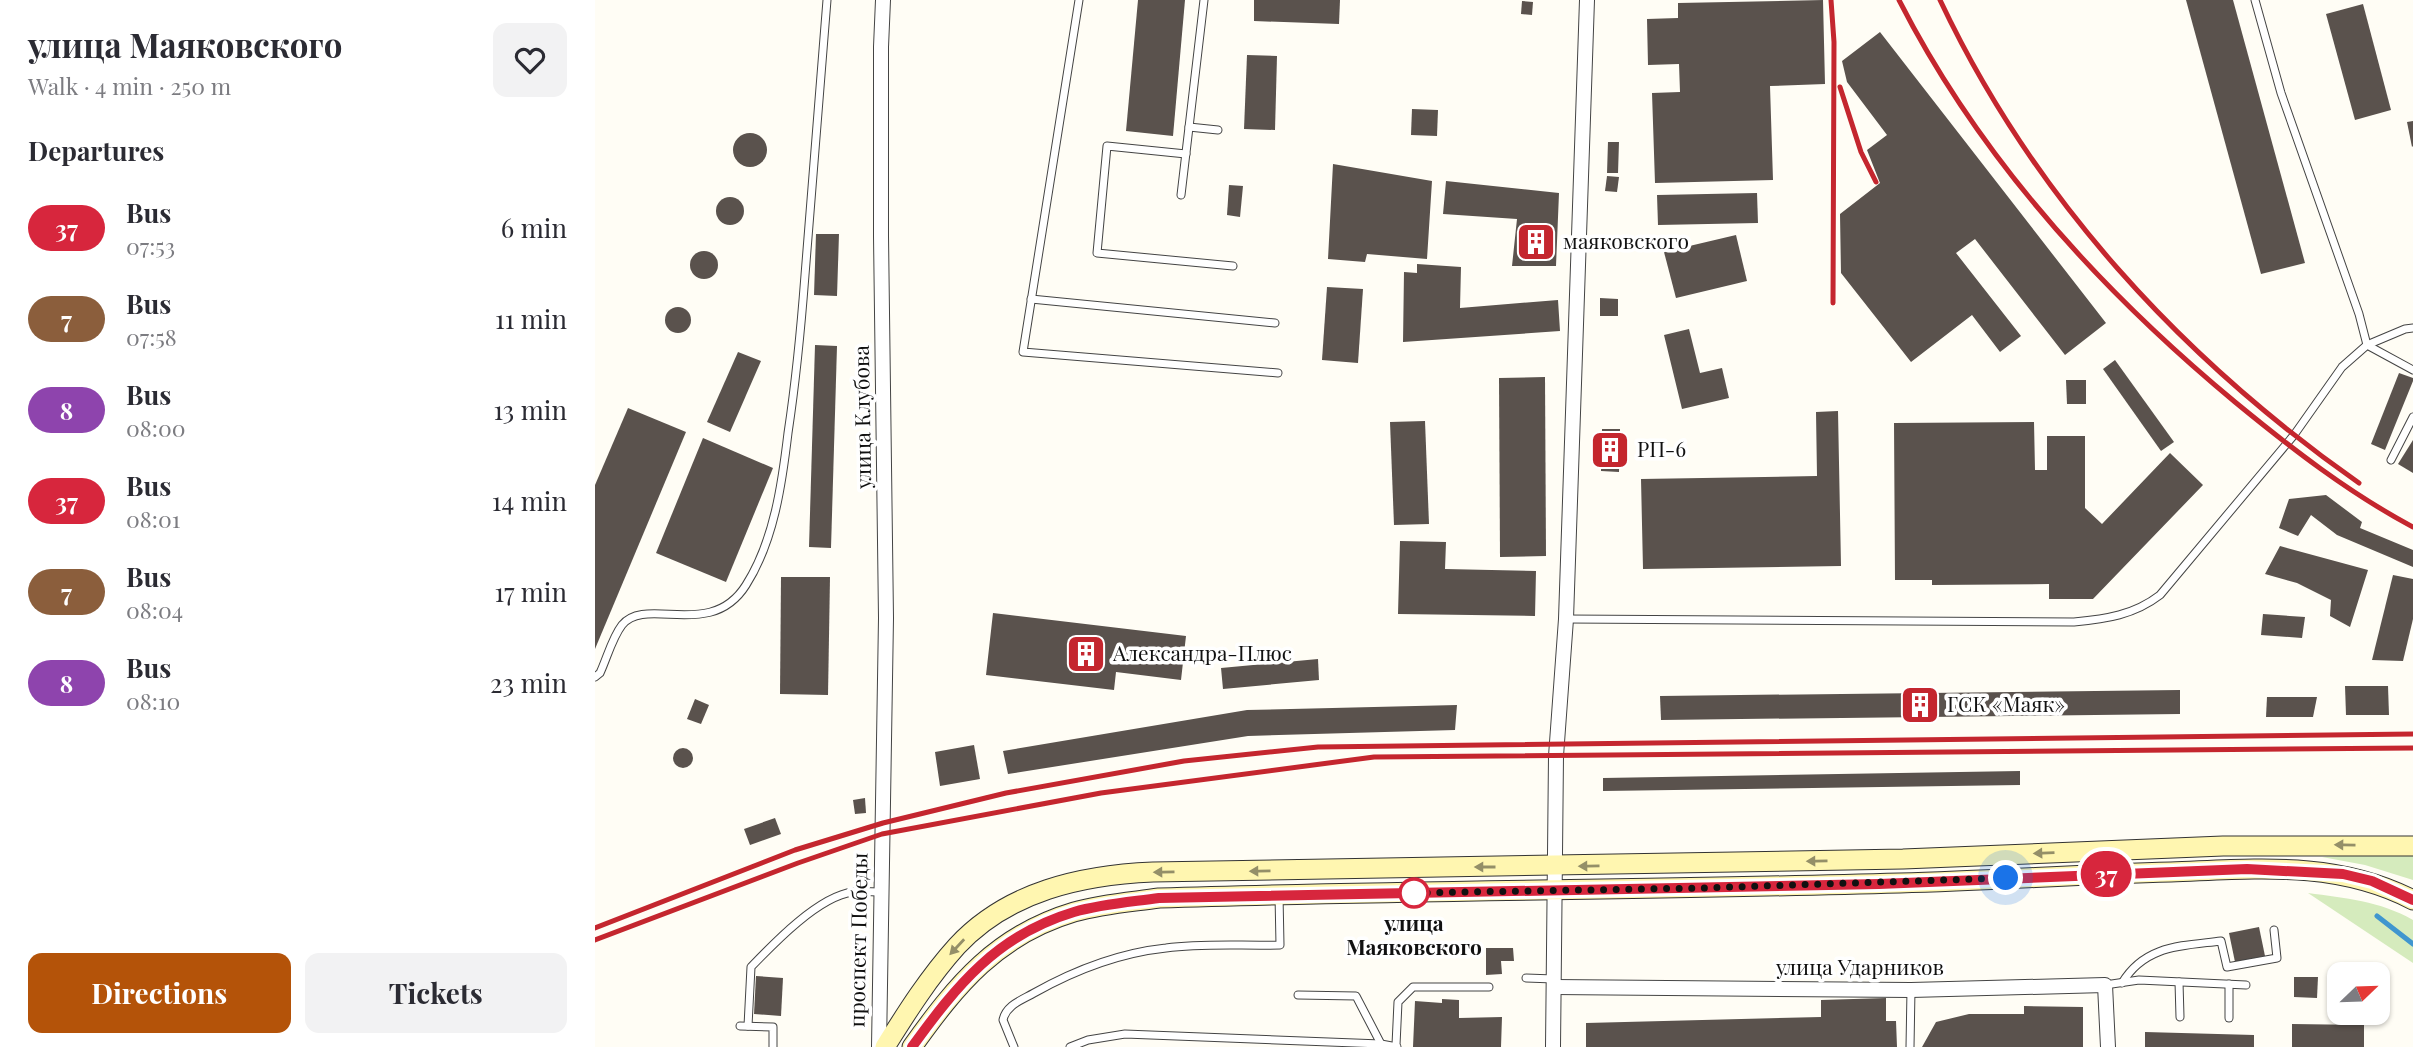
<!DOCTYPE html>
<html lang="en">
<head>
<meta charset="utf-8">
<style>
	:root { --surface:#fff; --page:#f2f2f3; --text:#2b2b33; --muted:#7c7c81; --accent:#b45309 }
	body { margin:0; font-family:"Playfair Display",serif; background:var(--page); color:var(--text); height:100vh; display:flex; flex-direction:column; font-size:26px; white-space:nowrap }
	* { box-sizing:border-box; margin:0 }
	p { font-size:23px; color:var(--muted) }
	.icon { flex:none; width:38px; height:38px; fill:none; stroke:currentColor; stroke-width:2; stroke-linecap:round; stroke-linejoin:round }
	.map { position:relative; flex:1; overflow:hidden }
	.side { display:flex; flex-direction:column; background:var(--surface); width:595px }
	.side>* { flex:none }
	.badge { padding:0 14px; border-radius:23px; font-size:24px; line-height:46px }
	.needle { width:46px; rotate:67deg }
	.tools { position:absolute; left:1732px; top:962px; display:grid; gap:14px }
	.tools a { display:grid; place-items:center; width:63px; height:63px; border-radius:14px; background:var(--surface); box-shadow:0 2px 5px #0004; font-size:35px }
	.you { position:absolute; width:35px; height:35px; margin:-18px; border:5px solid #fff; border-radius:50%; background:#1a73e8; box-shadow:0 0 0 10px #1a73e833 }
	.map>.badge { position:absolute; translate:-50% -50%; box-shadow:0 0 0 4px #fff }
	h2 { padding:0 28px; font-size:26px; line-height:63px }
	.round { display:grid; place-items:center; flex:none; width:74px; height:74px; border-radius:14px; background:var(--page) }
	.headline { display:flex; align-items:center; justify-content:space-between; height:119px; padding:0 28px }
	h1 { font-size:33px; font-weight:700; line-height:52px }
	.button { display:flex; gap:14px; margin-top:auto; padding:14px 28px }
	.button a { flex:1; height:80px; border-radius:14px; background:var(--accent); color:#fff; font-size:28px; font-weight:700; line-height:80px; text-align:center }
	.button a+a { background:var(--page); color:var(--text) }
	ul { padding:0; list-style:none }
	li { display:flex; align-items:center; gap:21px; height:91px; padding:0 28px }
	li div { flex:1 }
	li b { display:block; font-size:26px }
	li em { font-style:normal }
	li .badge { min-width:77px; font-weight:700; text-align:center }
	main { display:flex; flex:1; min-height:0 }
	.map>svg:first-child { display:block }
	.green { fill:#d5ebbd }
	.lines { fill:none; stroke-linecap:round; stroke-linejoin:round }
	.stream { stroke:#3f96cf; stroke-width:5 }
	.building { fill:#5a524d }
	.lane-casing { stroke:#444; stroke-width:9 }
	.street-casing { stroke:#444; stroke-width:16 }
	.secondary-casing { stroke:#333; stroke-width:21 }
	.lane { stroke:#fff; stroke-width:7 }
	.street { stroke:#fff; stroke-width:14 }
	.secondary { stroke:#fff6b0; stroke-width:19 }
	.rail { stroke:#c4262e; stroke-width:5 }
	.oneway { fill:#948f68 }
	.line-casing { stroke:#fff; stroke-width:16 }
	.line { stroke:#d7263d; stroke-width:10 }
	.walk { stroke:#111; stroke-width:7; stroke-dasharray:0 12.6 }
	.stop-dot { fill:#fff; stroke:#d7263d; stroke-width:3.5 }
	.labels { text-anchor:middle; stroke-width:7; stroke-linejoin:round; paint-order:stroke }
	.poi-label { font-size:21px; fill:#111; stroke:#fff; text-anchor:start }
	.street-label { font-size:21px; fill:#111; stroke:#fff }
	.stop-label { font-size:21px; font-weight:bold; fill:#111; stroke:#fff }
</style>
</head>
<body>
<main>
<section class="side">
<div class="headline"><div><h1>улица Маяковского</h1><p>Walk · 4 min · 250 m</p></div><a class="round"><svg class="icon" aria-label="heart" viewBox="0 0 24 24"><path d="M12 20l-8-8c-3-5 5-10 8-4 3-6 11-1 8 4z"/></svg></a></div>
<h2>Departures</h2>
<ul>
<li><span class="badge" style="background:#d7263d;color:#fff">37</span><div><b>Bus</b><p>07:53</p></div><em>6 min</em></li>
<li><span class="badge" style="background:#8b5e3c;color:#fff">7</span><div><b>Bus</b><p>07:58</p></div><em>11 min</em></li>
<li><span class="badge" style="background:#8e44ad;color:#fff">8</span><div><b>Bus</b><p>08:00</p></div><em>13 min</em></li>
<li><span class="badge" style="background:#d7263d;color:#fff">37</span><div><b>Bus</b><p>08:01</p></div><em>14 min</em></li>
<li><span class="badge" style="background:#8b5e3c;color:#fff">7</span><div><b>Bus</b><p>08:04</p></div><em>17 min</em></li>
<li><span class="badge" style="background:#8e44ad;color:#fff">8</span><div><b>Bus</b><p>08:10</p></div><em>23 min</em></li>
</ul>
<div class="button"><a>Directions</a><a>Tickets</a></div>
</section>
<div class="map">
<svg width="1818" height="1047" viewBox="0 0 1818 1047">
	<rect width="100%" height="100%" fill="#fffdf5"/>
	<g class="green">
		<path d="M1762,855H1818V880L1770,865L1727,857Z"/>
		<path d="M1713,893C1750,898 1785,901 1818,920V963Z"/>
	</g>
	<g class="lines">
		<path class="stream" d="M1782,916L1818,944"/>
	</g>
	<g class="building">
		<path d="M543,0H590L578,136L531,131Z"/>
		<path d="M659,0H745L744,24L659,21Z"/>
		<path d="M1228,0L1230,84L1175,86L1178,180L1060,183L1057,93L1085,92L1084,64L1053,65L1052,19L1083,18V3Z"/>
		<path d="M1591,0H1638L1710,263L1666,274Z"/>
		<path d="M927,1L938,2L937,15L926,14Z"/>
		<path d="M1768,4L1796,110L1760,120L1731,14Z"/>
		<path d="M1285,32L1511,323L1470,355L1380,239L1361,253L1426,336L1405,352L1377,315L1316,362L1246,273L1245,214L1285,183L1272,150L1292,135L1252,82L1247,61Z"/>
		<path d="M652,55L682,56L680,130L649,129Z"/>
		<path d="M817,109L843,110L842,136L816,135Z"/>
		<path d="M1818,121V146L1817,147L1812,122Z"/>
		<circle cx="155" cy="150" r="17"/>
		<path d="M1013,142H1024L1023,173H1012Z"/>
		<path d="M738,164L837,181L832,259L772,254L770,262L733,259Z"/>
		<path d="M1012,176L1024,177L1022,192L1010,191Z"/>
		<path d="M851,181L964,193L961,266H917L922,219L848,214Z"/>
		<path d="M634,185L648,186L645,217L632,215Z"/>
		<path d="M1162,193L1163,223L1063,225L1062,195Z"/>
		<circle cx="135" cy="211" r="14"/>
		<path d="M221,234H244L242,296L219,295Z"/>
		<path d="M1141,235L1152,281L1081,298L1069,252Z"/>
		<circle cx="109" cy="265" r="14"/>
		<path d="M822,264L866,267L865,308L963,300L965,331L808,342L809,272L822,273Z"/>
		<path d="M732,287L768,289L763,363L727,360Z"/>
		<path d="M1005,298L1023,299V316H1005Z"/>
		<circle cx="83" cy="320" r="13"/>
		<path d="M1094,329L1105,373L1127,368L1134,398L1087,409L1069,335Z"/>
		<path d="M220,345L242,346L236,548L214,547Z"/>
		<path d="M143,352L166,361L135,432L112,422Z"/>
		<path d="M1520,360L1579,442L1566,451L1508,369Z"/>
		<path d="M1804,373L1818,378V381L1790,450L1776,444Z"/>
		<path d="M950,377L951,556L905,557L904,378Z"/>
		<path d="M1471,380H1491V404H1472Z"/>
		<path d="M33,408L91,432L0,649V485Z"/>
		<path d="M1243,411L1246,566L1048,569L1046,479L1222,476L1221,412Z"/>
		<path d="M830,421L834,524L799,525L795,422Z"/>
		<path d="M1439,422L1440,470H1452V436H1490V508L1507,524L1575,453L1608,485L1498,599H1454V584L1337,585V580H1300L1299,423Z"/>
		<path d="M1007,429H1025L1024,472L1006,471Z"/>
		<path d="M108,438L178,468L131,582L61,553Z"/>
		<path d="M1818,440V473L1803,464Z"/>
		<path d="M1731,495L1767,522L1765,528L1818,550V567L1742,535L1716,515L1703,536L1684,528L1694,499Z"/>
		<path d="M805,541L851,542L850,569L941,571L940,616L803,614Z"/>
		<path d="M1685,546L1773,570L1755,627L1735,616L1736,600L1702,583L1670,574Z"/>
		<path d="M1798,575L1818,579V619L1808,661L1777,660Z"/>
		<path d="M186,577H235L233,695L185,694Z"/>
		<path d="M398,613L591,636L586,680L521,672L519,690L391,675Z"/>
		<path d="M1668,614L1710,617L1707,638L1666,635Z"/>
		<path d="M723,659L724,680L628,689L626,668Z"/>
		<path d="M1750,686H1793L1794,715H1751Z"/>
		<path d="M1585,690V714L1066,720L1065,696Z"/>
		<path d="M1672,697H1722L1718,717H1671Z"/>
		<path d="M100,699L114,705L106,724L92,719Z"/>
		<path d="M862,705L860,730L653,736L413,774L408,751L652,710Z"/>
		<path d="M379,745L385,779L345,786L340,752Z"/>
		<circle cx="88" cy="758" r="10"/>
		<path d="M1425,771V785L1008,791V778Z"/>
		<path d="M270,798L271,813L260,814L258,800Z"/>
		<path d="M180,818L186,834L155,845L149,829Z"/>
		<path d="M1664,927L1670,956L1640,962L1634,933Z"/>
		<path d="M891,948H918L919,961H906L907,974L891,975Z"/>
		<path d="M161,976L188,978L186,1016L159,1014Z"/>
		<path d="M1699,977H1723L1722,998L1699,997Z"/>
		<path d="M1291,998V1021H1301L1302,1047H991V1023L1226,1017V1000Z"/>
		<path d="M847,999L864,1000V1018L907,1017L906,1047H818L820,1001L847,1003Z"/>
		<path d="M1429,1006L1488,1007V1047H1327L1341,1022L1374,1014H1429Z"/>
		<path d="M1697,1024L1769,1025V1047H1697Z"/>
		<path d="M1550,1032L1659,1035V1047H1550Z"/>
	</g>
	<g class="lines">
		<g class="lane-casing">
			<g id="lane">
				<path d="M484,0L428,352L683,373"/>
				<path d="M1660,0L1686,93L1764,314L1772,345L1818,370"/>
				<path d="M594,127L623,130"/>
				<path d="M591,154L512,146L502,253L638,266"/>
				<path d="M586,195L609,0"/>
				<path d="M436,299L680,323"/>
				<path d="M1796,460L1818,417"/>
				<path d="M971,619L1479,622C1511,619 1539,615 1565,595L1699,435L1747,367L1772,345L1810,329L1818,328"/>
				<path d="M0,677L5,673C12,658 17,638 27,625C51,595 116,641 151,585C179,541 187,484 193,433C201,380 206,328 210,275C217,183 225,92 232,0"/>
				<path d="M931,978L959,979"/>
				<path d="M1584,982L1585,1017"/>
				<path d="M1527,983C1550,945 1586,946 1626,941L1632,967L1682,958L1679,930"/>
				<path d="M1634,984V1018"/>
				<path d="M1510,985L1544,980L1651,985"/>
				<path d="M703,995L761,996L786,1044"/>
				<path d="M145,1026L178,1027V1047"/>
				<path d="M153,1026L156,967C179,943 224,896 258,892C267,891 277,892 286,892"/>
				<path d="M801,1045L803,1002L818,987H894"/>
				<path d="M419,1047L408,1020C411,1005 427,1000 439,993C480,970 524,953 571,948C608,943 647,946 685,945L684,895"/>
				<path d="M475,1047L493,1040L530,1034L786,1044L802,1047"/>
				<path d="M1315,1047L1316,990"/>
			</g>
		</g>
		<g class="street-casing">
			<g id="street">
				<path d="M959,987L1316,990L1510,985L1513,1047"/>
				<path d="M284,1047L291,618L286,236V47L288,0"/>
				<path d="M958,1047L961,756L971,619L992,0"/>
			</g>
		</g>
		<g class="secondary-casing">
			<g id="secondary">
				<path d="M290,1047C312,1012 334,977 362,946C413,891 487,875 558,872L1308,859L1628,846H1818"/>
				<path d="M317,1047C362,984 402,935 479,912C507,904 536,902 564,898C811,890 1058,890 1305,883C1395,881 1486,874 1576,872C1660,869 1741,860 1818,900"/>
			</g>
		</g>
		<use href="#lane" class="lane"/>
		<use href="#street" class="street"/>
		<use href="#secondary" class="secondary"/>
		<g class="rail">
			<path d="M1236,0L1239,42L1238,303"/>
			<path d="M1304,0C1384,157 1505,290 1640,402C1696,448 1754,493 1818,527"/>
			<path d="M1345,0C1438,197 1586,358 1764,483"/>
			<path d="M1245,87L1266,152L1281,182"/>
			<path d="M0,928L200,850L288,823L411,793L589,761L723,747L1818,734"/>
			<path d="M0,940L203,863L287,834L506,793L779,757L1818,748"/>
		</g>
	</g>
	<defs><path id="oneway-solid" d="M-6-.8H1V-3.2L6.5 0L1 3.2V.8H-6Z" transform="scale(1.75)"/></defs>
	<g class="oneway">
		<use href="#oneway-solid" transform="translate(1750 845) rotate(-179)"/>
		<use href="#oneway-solid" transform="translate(1449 853) rotate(178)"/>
		<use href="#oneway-solid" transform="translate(1222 861) rotate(179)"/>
		<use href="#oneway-solid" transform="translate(994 866) rotate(179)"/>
		<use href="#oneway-solid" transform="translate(890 867) rotate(180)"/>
		<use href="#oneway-solid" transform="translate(665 871) rotate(179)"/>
		<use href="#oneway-solid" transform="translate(569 872) rotate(179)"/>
		<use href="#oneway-solid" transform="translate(362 947) rotate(133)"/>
	</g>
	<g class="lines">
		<g class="line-casing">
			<path id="line" d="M317,1047C362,985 402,935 479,912C507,904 536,902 564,898L1284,884L1652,869L1748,874L1777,881L1818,900"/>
		</g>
		<use href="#line" class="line"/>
		<path class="walk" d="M819,893H813L1107,888L1411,878"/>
	</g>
	<defs>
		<g id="building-square" transform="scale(2.0125)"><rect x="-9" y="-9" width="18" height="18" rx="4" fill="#c4262e" stroke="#fff"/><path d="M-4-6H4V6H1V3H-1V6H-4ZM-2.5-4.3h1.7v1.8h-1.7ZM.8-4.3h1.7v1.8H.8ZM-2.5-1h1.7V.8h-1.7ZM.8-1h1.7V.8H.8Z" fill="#fff"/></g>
	</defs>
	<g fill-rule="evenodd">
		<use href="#building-square" x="941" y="242"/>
		<use href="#building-square" x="1015" y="450"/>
		<use href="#building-square" x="491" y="654"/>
		<use href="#building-square" x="1325" y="705"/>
	</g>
	<circle class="stop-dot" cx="819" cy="893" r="14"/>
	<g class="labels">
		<g class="poi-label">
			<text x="968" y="249">маяковского</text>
			<text x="1042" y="457">РП-6</text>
			<text x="518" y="661">Александра-Плюс</text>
			<text x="1352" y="712">ГСК «Маяк»</text>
		</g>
		<g class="street-label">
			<text transform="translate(268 417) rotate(-91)" y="7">улица Клубова</text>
			<text transform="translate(264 940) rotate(-89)" y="7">проспект Победы</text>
			<text x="1265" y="975">улица Ударников</text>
		</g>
		<g class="stop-label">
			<text x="819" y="931">улица<tspan x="819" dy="24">Маяковского</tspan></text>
		</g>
	</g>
</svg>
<div class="tools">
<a><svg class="needle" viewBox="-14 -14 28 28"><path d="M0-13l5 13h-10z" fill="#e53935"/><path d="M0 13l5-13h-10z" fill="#7c7c81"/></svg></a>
</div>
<div class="you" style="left:1411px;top:878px"></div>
<b class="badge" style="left:1511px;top:874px;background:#d7263d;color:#fff">37</b>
</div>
</main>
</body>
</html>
